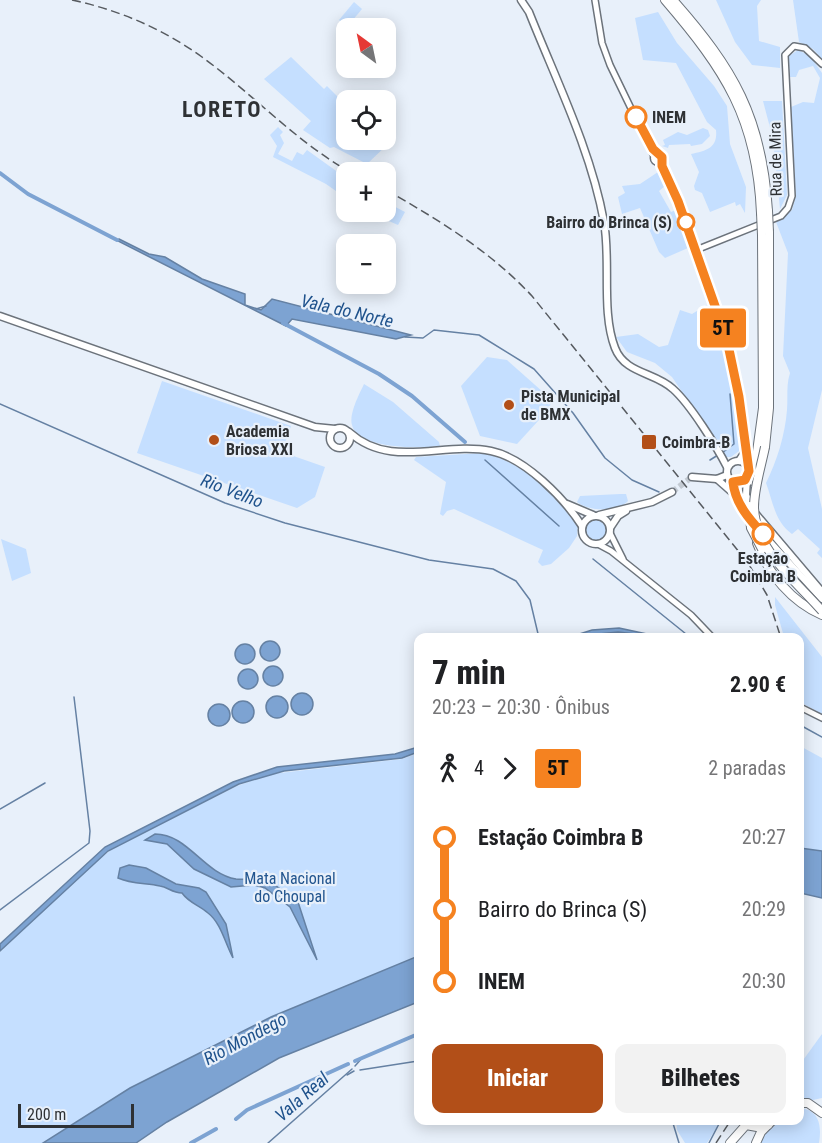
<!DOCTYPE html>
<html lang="pt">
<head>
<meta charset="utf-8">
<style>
	:root { --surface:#fff; --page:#f2f2f2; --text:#202124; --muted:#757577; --accent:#b24f18 }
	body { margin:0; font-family:"Roboto Condensed",sans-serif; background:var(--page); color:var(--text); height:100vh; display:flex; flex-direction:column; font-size:22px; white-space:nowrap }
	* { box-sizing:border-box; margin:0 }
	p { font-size:20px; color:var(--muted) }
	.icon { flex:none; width:33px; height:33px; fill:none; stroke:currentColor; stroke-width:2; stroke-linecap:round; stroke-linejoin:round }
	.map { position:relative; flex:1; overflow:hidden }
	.drawer { position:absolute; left:414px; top:633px; width:390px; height:492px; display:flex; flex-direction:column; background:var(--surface); border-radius:12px; box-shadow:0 3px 15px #0003 }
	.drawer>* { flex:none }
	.badge { padding:0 12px; border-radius:4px; font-size:21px; line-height:39px }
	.needle { width:39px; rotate:327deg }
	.buttons { position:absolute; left:336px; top:18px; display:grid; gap:12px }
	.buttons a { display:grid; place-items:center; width:60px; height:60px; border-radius:12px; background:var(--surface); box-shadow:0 3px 15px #0003; font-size:30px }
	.scale { position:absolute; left:18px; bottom:15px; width:116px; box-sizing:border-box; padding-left:6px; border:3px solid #2e3134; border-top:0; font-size:16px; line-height:21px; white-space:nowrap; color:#2e3134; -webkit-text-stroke:4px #e8f0fa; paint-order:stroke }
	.map>.badge { position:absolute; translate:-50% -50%; box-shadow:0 0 0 3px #fff }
	.legs { display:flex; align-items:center; gap:9px; height:66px; padding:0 18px; font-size:20px }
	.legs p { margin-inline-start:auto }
	.summary { display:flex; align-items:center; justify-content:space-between; height:102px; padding:0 18px }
	h1 { font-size:33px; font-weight:800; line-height:45px }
	.action { display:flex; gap:12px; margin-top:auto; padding:12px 18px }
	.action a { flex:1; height:69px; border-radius:12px; background:var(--accent); color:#fff; font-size:24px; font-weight:800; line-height:69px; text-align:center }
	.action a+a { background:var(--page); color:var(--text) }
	ul { padding:0 18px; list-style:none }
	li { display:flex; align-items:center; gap:21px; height:72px; font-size:22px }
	li i { display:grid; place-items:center; width:9px; height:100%; margin:0 8px; background:currentColor }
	li i::after { content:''; width:15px; height:15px; margin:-8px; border:4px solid; border-radius:50%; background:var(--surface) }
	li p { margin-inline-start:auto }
	li:first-child i { background:linear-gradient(#0000 50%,currentColor 0) }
	li:last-child i { background:linear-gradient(currentColor 50%,#0000 0) }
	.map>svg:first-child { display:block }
	.green { fill:#c5dfff }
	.water { fill:#7da3d2; stroke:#6581a3; stroke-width:1.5 }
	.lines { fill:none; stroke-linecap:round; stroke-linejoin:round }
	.stream { stroke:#6581a3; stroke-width:1.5 }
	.canal { stroke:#7da3d2; stroke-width:4 }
	.major-tunnel { stroke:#c3cad2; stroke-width:6; stroke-dasharray:6 3; stroke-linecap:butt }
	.minor-casing { stroke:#6c737b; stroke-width:8 }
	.major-casing { stroke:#6c737b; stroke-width:9 }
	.highway-casing { stroke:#6c737b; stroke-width:10 }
	.minor { stroke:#fff; stroke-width:5 }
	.major { stroke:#fff; stroke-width:6 }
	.highway { stroke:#fff; stroke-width:8 }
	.rail { stroke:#565a5f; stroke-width:1.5; stroke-dasharray:9 4.5; stroke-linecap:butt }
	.highway-bridge-casing { stroke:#6c737b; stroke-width:10; stroke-linecap:butt }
	.highway-bridge { stroke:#fff; stroke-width:8 }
	.line-1-casing { stroke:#fff; stroke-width:14 }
	.line-1 { stroke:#f58220; stroke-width:9 }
	.stop-1-dot { fill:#fff; stroke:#f58220; stroke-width:3 }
	.poi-dot { fill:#b24f18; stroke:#e8f0fa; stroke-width:2 }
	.labels { text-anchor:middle; stroke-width:4.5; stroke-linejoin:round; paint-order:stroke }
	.stop-label { font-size:16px; font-weight:bold; fill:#2e3134; stroke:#e8f0fa; text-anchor:start }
	.street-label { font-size:16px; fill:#2e3134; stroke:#e8f0fa }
	.poi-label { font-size:16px; font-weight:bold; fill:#2e3134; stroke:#e8f0fa; text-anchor:start }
	.park-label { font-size:16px; fill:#22558f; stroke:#e8f0fa }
	.water-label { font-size:18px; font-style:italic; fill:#1f528c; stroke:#e8f0fa }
	.district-label { font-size:22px; font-weight:bold; letter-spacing:1.5px; fill:#2e3134; stroke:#e8f0fa }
</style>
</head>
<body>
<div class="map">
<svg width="822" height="1143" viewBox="0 0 822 1143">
	<rect width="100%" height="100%" fill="#e8f0fa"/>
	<g class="green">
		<path d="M716,0H761L757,6L759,41L780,47V68L752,65L735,42Z"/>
		<path d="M793,0H822V59L813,49L799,42Z"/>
		<path d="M354,2L362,9L347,27L339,20Z"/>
		<path d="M658,12L677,43L714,86L727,106L730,144L746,187L745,213L740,204L736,206L735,202L710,212L702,193L695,190L694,186L699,172L691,154C706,151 718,148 716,130L707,122L676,63L643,60L635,18Z"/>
		<path d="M798,50L810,56L822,73V390L808,448L822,509V558L817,553L820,549L798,529L792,534C775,522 773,502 766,483C777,461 785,435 787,410C788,397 786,385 790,373L783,356L788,253L776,222L792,210L796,196L791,107L803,102L814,103L820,78L813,66L799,70L796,77H790L789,56Z"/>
		<path d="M291,57L324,89L327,86L346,105V140H385L389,143L367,164L334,147L330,148L303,130L311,121L264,79Z"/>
		<path d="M763,101H782L787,195L780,209L773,139Z"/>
		<path d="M278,127L283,132L280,135L284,143L278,154L292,161L297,152L303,155L307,150L346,178V198L326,184L273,157L277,146L270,135Z"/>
		<path d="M703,128L708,130L710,136L702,144L691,146L690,144L669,145L668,148L662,146L665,145L663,140L678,132L687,135Z"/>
		<path d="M658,172L665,186L659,191L671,212L676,210L688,248L665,258L659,252L640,208L622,214L618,197L625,193L622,186L640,184Z"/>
		<path d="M386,202L405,212L398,225L368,212H386Z"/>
		<path d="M710,303C726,351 742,400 739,451L731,457H726L672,377L655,363L627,352L616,337L638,334L659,347L668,345L680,310L692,314Z"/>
		<path d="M487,357L507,360L552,400L549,409L517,444L480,436L461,386Z"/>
		<path d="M162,381L291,426L282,452L325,467L315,497L297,508L137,453Z"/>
		<path d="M364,384L393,402L439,442L440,446C421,449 357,449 352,425C349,413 359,395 364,384Z"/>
		<path d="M483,453C522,462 555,492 578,524L577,536L569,548L551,564L542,566L538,562L543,550L454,509L447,511L443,516L440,514L446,482L414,460L416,457Z"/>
		<path d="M620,494H626L628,501C618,512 589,512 577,502L580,496Z"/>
		<circle cx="596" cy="529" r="12"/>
		<path d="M1,539L26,549L31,573L12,581Z"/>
		<path d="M775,597L822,657V714L800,702V638L784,637L775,605Z"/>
		<path d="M800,746L822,758V851L800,848Z"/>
		<path d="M418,753V956L271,1017L130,1088L43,1143H0V952L91,865L115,847L237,786L271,774L402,759Z"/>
		<path d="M822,1034V1098L813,1100L800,1099L801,1063Z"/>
		<path d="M800,1108C819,1110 822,1125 819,1143H760L764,1135L779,1121L800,1120Z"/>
		<path d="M716,1121L717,1127L707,1143H685L677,1130L676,1121Z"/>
	</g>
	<g class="water">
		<path d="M119,239L149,254L165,257L202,279L245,294V305L261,310L272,299L411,335L396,339L292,319L286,326L118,241Z"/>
		<path d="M619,628L661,637L618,632L570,637L592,630Z"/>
		<circle cx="270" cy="651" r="10"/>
		<circle cx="245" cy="654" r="10"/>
		<circle cx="273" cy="676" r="10"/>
		<circle cx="248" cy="679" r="10"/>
		<circle cx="302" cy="704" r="11"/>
		<circle cx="277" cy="707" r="11"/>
		<circle cx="243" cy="712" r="11"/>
		<circle cx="219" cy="715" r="11"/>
		<path d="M418,747V752L402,758L284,771L239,784L108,851L0,951V944L105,847L233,782L277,767L395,754Z"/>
		<path d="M155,834C188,834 204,874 236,879C244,880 255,878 264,877L298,902L317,960L290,907L265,888L254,885L231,887L194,869L167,844L145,840Z"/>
		<path d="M800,848L822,851V898L800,893Z"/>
		<path d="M129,865L146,868L176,884L199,888L206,892L226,924L233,958C225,943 221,923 208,913C199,905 189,903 182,893C172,893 168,887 160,886C146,883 131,884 118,878L120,868Z"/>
		<path d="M418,956V1002L279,1058L167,1122L136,1143H43L130,1088L271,1017Z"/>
	</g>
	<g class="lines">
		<g class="stream">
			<path d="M256,309L266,306"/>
			<path d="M405,337L423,338L434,330L479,335L534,369L573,413L605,458L632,480L659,492"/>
			<path d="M0,404L225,503L285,523L429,560L493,569L516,581L530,600L539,638"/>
			<path d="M722,453L734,444L730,394"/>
			<path d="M485,460L559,526"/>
			<path d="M710,460L718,455"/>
			<path d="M593,559L691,638"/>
			<path d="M800,725L822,737"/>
			<path d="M0,809L45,783"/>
			<path d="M0,910L89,843L90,831L74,697"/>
			<path d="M355,1066L363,1057"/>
			<path d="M360,1070L418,1061"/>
			<path d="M347,1075L354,1071"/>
			<path d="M672,1120L679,1143"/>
			<path d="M268,1143L352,1069"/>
			<path d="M709,1143L721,1120"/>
		</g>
		<g class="canal">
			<path d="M0,173L28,194L117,240"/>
			<path d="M283,323L379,374L412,396L465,442"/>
			<path d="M355,1061L418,1034"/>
			<path d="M236,1119L247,1110L348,1064"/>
			<path d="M191,1143L216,1129"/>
		</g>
		<path class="major-tunnel" d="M672,492L692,477"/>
		<g class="minor-casing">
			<g id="minor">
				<path d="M595,0L602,43L610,65L654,156"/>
				<circle cx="658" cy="158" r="4.5"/>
				<path d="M661,161L727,340L739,397L747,465"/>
				<path d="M696,250L781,216L788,208L792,196L785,55L794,46L805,48L822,64"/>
				<path d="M739,460L745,451"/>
				<path d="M610,533L623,559"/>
				<path d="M598,544L611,551L691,615L713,638"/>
				<path d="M800,707L822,718"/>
			</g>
		</g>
		<g class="major-casing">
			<g id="major">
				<path d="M521,0L529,12C556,80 591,150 604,222C611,261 601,312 615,348C625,374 655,372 673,389C690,404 717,447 727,467"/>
				<path d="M0,316L315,427L335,429"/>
				<circle cx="340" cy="438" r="10"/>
				<path d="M349,432C391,470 443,441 491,451C525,458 564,498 582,526"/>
				<circle cx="738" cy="472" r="11"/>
				<path d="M692,477L717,479L727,475"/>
				<path d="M747,478L746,495L755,513L822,592"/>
				<path d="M717,479L734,494"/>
				<path d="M733,482L736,498L749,519"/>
				<path d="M567,504L593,515"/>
				<path d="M599,515L652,502L672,492"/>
				<circle cx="596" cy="530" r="14"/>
				<path d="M610,528L618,516L626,511"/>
				<path d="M760,531L822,599"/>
			</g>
		</g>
		<g class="highway-casing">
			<g id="highway">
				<path d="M665,0C725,70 757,118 761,213"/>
				<path d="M673,0C734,69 762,117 768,211"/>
				<path d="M765,447L769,408V232"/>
				<path d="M753,481L763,408L762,235"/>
				<path d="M757,543C768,574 792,602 822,615"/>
				<path d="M800,1103H808L822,1113"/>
				<path d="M730,1143L746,1125L757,1127L768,1125"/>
				<path d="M756,1143L761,1132L773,1120"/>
			</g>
		</g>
		<use href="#minor" class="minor"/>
		<use href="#major" class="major"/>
		<use href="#highway" class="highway"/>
		<g class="rail">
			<path d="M72,0C119,10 163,29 202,57C253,94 295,141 350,172"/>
			<path d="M386,190C439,220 490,251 532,296L748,563L767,595L781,638"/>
			<path d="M716,1143L731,1120"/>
		</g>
		<g class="highway-bridge-casing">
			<g id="highway-bridge">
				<path d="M768,211L769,232"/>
				<path d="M761,213L762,235"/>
				<path d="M765,447C761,467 754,488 754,507C755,550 796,581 822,611"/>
				<path d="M749,506L751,528L762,549"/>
			</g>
		</g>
		<use href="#highway-bridge" class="highway-bridge"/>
	</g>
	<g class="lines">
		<g class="line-1-casing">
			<path id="line-1" d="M636,117L653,149L662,157V166L678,201L727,340L739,397L749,471L745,480L733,482C735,503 749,519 763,534"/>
		</g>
		<use href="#line-1" class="line-1"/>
	</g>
	<g class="stop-1-dot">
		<circle cx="636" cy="117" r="10"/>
		<circle cx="686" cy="222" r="8"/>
		<circle cx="763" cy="534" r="10"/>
	</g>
	<g class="poi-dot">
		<circle cx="509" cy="405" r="6"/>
		<circle cx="214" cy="440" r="6"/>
		<rect x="641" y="434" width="16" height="16" rx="3"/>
	</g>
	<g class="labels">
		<g class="stop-label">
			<text x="652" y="123">INEM</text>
			<text x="672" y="228" text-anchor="end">Bairro do Brinca (S)</text>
			<text x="763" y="564" text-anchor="middle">Estação<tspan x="763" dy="18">Coimbra B</tspan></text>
		</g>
		<g class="street-label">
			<text transform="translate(775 159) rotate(-91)" y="6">Rua de Mira</text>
		</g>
		<g class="poi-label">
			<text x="521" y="402">Pista Municipal<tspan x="521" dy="18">de BMX</tspan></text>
			<text x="226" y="437">Academia<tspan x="226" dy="18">Briosa XXI</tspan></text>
			<text x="662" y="448">Coimbra-B</text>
		</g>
		<g class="park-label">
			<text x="290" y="884">Mata Nacional<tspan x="290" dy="18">do Choupal</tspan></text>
		</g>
		<g class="water-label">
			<text transform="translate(347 311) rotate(13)" y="6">Vala do Norte</text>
			<text transform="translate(232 491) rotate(21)" y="6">Rio Velho</text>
			<text transform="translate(245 1039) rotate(-28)" y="6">Rio Mondego</text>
			<text transform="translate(302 1097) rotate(-41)" y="6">Vala Real</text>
		</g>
		<g class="district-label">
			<text x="222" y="117">LORETO</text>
		</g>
	</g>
</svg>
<div class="buttons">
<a><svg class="needle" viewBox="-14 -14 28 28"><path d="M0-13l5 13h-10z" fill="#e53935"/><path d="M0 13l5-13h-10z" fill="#757577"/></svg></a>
<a><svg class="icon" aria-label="locate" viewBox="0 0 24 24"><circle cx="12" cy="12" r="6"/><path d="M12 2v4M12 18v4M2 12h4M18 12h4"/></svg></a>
<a>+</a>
<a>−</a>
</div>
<div class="scale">200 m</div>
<b class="badge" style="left:723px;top:328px;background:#f58220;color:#111">5T</b>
<section class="drawer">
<div class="summary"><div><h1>7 min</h1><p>20:23 – 20:30 · Ônibus</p></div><b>2.90 €</b></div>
<div class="legs"><svg class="icon" aria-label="walk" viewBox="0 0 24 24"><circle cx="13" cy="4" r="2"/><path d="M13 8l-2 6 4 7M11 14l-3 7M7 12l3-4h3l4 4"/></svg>4<svg class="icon" aria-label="forward" viewBox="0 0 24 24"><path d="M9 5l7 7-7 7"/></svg><b class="badge" style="background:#f58220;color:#111">5T</b><p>2 paradas</p></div>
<ul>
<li><i style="color:#f58220"></i><b>Estação Coimbra B</b><p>20:27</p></li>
<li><i style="color:#f58220"></i><span>Bairro do Brinca (S)</span><p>20:29</p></li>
<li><i style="color:#f58220"></i><b>INEM</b><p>20:30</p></li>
</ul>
<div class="action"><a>Iniciar</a><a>Bilhetes</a></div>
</section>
</div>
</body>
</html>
